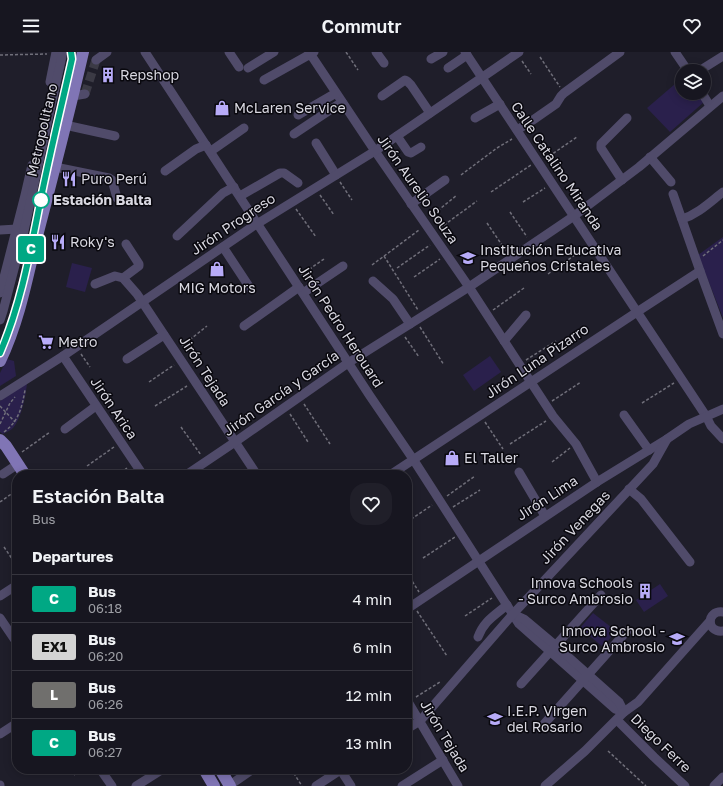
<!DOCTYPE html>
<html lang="en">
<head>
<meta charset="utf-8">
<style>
	:root { --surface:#171620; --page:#201f29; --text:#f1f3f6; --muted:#9e9fa5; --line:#36353e }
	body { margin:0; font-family:"Golos Text",sans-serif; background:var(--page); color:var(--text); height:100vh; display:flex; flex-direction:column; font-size:15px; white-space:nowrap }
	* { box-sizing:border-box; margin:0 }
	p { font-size:13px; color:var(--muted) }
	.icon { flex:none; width:22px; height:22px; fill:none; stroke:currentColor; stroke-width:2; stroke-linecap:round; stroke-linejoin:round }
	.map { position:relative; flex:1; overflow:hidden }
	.drawer { position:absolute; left:12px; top:418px; width:400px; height:304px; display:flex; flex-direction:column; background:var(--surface); border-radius:16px; box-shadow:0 2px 10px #0003,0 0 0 1px var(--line) }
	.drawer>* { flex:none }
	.badge { padding:0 8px; border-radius:3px; font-size:14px; line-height:26px }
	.controls { position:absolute; left:675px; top:12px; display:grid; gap:8px }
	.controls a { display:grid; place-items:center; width:36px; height:36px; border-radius:50%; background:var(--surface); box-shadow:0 2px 10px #0003,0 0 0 1px var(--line); font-size:20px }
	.map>.badge { position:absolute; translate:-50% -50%; box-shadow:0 0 0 2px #fff }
	h2 { padding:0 20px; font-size:15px; line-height:36px }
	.round { display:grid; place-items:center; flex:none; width:42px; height:42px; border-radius:16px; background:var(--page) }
	.head { display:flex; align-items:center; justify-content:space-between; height:68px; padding:0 20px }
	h1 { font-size:19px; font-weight:600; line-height:30px }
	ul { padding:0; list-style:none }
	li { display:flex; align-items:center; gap:12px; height:48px; padding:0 20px; border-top:1px solid var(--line) }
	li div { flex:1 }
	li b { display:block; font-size:15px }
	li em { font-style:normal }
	li .badge { min-width:44px; font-weight:700; text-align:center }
	header { display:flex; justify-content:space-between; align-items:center; height:52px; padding:0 20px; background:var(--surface); font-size:18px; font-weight:600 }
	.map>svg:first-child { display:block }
	.green { fill:#2a204c }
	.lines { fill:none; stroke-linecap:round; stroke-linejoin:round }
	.minor-tunnel { stroke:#3b3a45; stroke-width:9; stroke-dasharray:9 4.5; stroke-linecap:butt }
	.path { stroke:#706f7a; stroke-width:1.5; stroke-dasharray:3 2; stroke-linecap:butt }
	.minor { stroke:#504b6a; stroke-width:9 }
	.major { stroke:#8075b5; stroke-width:12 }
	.line-casing { stroke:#fff; stroke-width:9 }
	.line { stroke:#00a884; stroke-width:6 }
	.stop-dot { fill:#fff; stroke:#00a884; stroke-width:2 }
	.labels { text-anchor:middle; stroke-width:3; stroke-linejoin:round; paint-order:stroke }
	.poi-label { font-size:14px; fill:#d9d8e1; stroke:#09080e; text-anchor:start }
	.street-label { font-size:14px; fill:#d9d8e1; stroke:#09080e }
	.stop-label { font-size:14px; font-weight:bold; fill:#d9d8e1; stroke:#09080e; text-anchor:start }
</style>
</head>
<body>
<header><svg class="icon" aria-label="menu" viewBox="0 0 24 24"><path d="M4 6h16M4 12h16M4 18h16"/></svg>Commutr<svg class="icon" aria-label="heart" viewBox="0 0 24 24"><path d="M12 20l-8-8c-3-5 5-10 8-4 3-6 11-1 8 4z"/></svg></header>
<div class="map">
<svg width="723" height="734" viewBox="0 0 723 734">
	<rect width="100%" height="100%" fill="#1f1e2a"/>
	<g class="green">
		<path d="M682,26V41H697L704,50L670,80L647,56Z"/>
		<path d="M723,185V266L698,203Z"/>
		<path d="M72,211L92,216L85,240L66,235Z"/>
		<path d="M490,304L501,320L474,339L463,323Z"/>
		<path d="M7,307L14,309L16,324L0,334V321Z"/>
		<path d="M27,331C26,343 21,368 12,377C10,379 6,380 3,382L0,380V349Z"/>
		<path d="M660,532L668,544L644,560L636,548Z"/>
		<path d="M593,561L616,579L603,595L580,576Z"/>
	</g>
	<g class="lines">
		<path class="minor-tunnel" d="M85,42L96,8"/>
		<g class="path">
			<path d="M346,0L358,18"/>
			<path d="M0,3L47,2"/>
			<path d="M540,5L560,35"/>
			<path d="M522,9L531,22"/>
			<path d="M545,107L577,85"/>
			<path d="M461,123L497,96L512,87"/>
			<path d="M340,130L352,148"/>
			<path d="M491,140L531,113"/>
			<path d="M320,143L334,163"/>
			<path d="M523,150L545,136"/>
			<path d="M296,157L316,185"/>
			<path d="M510,160L527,185"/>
			<path d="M430,165L457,143"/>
			<path d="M487,171L506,199"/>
			<path d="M440,176L477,149"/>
			<path d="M384,204L418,258"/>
			<path d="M703,204L723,188"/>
			<path d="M372,213L419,178"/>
			<path d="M397,216L430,193"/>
			<path d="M548,222L586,195"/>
			<path d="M301,223L324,207"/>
			<path d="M414,225L440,207"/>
			<path d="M493,258L524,236"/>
			<path d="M420,275L444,313"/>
			<path d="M405,285L419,305"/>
			<path d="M182,294L207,274"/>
			<path d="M81,302L90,315"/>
			<path d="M526,308L556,289"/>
			<path d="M149,330L174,313"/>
			<path d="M552,349L581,330"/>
			<path d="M642,351L674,331"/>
			<path d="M304,352L330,392"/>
			<path d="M0,354L15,370"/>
			<path d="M155,354L187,334"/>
			<path d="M290,362L308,390"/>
			<path d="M485,370L503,397"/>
			<path d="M0,372L10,351L15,345"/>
			<path d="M181,375L201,403"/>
			<path d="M4,380C19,369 22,355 25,338"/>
			<path d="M510,392L546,369"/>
			<path d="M22,400L50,380"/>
			<path d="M552,410L570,396"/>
			<path d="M87,414L114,395"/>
			<path d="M61,423L68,418"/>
			<path d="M117,423L127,416"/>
			<path d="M296,423L303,418"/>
			<path d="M447,444L475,424"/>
			<path d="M0,450L17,438"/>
			<path d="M453,455L480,438"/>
			<path d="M407,470L432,453"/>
			<path d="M4,495L17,514"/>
			<path d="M423,506L455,485"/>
			<path d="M407,521L419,540"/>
			<path d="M417,559L447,604"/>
			<path d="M465,564L492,546"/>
			<path d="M416,645L440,630"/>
			<path d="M608,699L646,734"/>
			<path d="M291,717L302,734"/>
			<path d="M74,723L83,717"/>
		</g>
		<g class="minor">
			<path d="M145,0L370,344L413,407L519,572L615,657L624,660"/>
			<path d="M229,0L239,15"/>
			<path d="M309,0L375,99L469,235L553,364L576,392L597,430"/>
			<path d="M376,0L384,11"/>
			<path d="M465,0L706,364L711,374L723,387"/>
			<path d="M675,0L688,19"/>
			<path d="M431,7L443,0"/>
			<path d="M96,8L107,0"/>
			<path d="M248,16L274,0"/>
			<path d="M448,16L467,3"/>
			<path d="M699,19L723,4"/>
			<path d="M264,28L314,0"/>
			<path d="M50,30L56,0"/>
			<path d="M702,41L710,54"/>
			<path d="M73,44L85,42"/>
			<path d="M382,44L405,28L407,29L411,33L430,61"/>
			<path d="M298,63L336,41"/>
			<path d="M475,66L500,52"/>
			<path d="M65,73L115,84"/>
			<path d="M517,78L533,68L556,52L561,44L564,41L620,0"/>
			<path d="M294,82L342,50"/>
			<path d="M397,84L408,100L411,101L421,95"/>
			<path d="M316,91L336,123"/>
			<path d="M211,99L244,76"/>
			<path d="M650,105L671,130"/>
			<path d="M55,115L109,126L112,128L117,146"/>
			<path d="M165,119L196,97L206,93"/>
			<path d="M622,128L601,96V92L627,66"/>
			<path d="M673,142L700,219L723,282"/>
			<path d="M240,144L280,121H284L298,131"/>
			<path d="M40,151L72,7L71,0"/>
			<path d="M411,152L445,128"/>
			<path d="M682,167C698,162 710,150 723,140"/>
			<path d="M0,178L17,177"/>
			<path d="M177,184L223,141L234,135"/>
			<path d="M223,195L250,236"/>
			<path d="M123,226L139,214V212L126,192"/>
			<path d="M373,229L393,247L410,272"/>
			<path d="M95,232L115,224L123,226L137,242L257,423"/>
			<path d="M0,241L25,143L32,113"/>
			<path d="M303,241L343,214"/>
			<path d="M0,268L3,259L24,179L52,49L63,0"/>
			<path d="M244,274L299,235"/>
			<path d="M504,289L526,263"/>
			<path d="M63,304L143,423"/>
			<path d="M127,307L164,283"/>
			<path d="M0,344L63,304L252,175L375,99L519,0"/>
			<path d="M624,363L649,398"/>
			<path d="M65,377L96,354"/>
			<path d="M519,420L545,464"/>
			<path d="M3,422L18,412"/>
			<path d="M186,423L235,390L348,311L469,235L574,164L639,115L723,44"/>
			<path d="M390,423L637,260L700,219"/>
			<path d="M629,437L641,447L690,510"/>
			<path d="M0,544L17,533"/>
			<path d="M407,557L597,430L667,387L689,372L723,357"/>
			<path d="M723,560C706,558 706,581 723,579"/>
			<path d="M513,562L524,567L555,593L619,650L624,660"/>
			<path d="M0,566L17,591"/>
			<path d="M478,585C484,569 494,564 507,553"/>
			<path d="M521,632L601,543"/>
			<path d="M407,648L458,734"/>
			<path d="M617,668L654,705L685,734"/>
			<path d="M544,672L627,579"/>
			<path d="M407,677L420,669L513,562L653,412L667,387"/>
			<path d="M0,682L17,671"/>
			<path d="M100,717L112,734"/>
			<path d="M340,717L351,734"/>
			<path d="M0,733V734"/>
			<path d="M230,733L253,717"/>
			<path d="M136,734L163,717"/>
			<path d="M316,734L342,717"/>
			<path d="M402,734L443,708"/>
			<path d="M545,734L585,699L624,660L638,650L710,569"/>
			<path d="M714,734L723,725"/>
		</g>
		<g class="major">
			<path d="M0,309C19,269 27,226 37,184C53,122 69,61 83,0"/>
			<path d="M0,388L6,394L25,423"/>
			<path d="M204,717L214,734"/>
			<path d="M220,717L230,734"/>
		</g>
	</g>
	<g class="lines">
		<g class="line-casing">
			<path id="line" d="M0,301C22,250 31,195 42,141C51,97 62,52 72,7L71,0"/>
		</g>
		<use href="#line" class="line"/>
	</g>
	<defs>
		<g id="building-bare" transform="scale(1.2)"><path d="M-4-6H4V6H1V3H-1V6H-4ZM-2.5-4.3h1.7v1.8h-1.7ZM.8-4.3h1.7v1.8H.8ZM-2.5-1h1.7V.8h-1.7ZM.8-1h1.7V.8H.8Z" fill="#b7abf8" stroke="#09080e" stroke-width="2.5" paint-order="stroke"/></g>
		<g id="shop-bare" transform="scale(1.2)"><path d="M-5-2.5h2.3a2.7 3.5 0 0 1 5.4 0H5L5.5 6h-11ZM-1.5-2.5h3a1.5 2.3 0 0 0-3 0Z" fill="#b7abf8" stroke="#09080e" stroke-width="2.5" paint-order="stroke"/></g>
		<g id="restaurant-bare" transform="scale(1.2)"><path d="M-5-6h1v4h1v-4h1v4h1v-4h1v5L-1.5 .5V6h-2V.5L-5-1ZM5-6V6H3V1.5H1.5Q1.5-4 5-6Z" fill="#b7abf8" stroke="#09080e" stroke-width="2.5" paint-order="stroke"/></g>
		<g id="school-bare" transform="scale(1.2)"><path d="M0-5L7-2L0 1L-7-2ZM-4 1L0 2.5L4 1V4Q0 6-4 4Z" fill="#b7abf8" stroke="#09080e" stroke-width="2.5" paint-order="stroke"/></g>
		<g id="supermarket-bare" transform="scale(1.2)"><path d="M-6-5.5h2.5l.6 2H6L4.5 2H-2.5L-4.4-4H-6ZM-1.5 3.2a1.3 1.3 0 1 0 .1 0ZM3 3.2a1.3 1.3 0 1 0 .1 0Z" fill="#b7abf8" stroke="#09080e" stroke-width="2.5" paint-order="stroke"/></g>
		<g id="university-bare" transform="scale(1.2)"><path d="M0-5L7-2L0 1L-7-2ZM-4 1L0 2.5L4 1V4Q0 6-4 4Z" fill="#b7abf8" stroke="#09080e" stroke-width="2.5" paint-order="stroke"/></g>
	</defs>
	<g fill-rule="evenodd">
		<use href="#building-bare" x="108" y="23"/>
		<use href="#shop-bare" x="222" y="56"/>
		<use href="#restaurant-bare" x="69" y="127"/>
		<use href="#restaurant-bare" x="58" y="190"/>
		<use href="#school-bare" x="468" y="206"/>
		<use href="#shop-bare" x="217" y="217"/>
		<use href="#supermarket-bare" x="46" y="290"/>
		<use href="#shop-bare" x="452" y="406"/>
		<use href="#building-bare" x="645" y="539"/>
		<use href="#university-bare" x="677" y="587"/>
		<use href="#school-bare" x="495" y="667"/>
	</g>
	<circle class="stop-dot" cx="41" cy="148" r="8"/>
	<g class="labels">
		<g class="poi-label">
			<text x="120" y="28">Repshop</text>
			<text x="234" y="61">McLaren Service</text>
			<text x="81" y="132">Puro Perú</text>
			<text x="70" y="195">Roky's</text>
			<text x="480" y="203">Institución Educativa<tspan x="480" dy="16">Pequeños Cristales</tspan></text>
			<text x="217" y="241" text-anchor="middle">MIG Motors</text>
			<text x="58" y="295">Metro</text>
			<text x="464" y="411">El Taller</text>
			<text x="633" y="536" text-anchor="end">Innova Schools<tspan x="633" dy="16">- Surco Ambrosio</tspan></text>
			<text x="665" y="584" text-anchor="end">Innova School -<tspan x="665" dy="16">Surco Ambrosio</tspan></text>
			<text x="507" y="664">I.E.P. Virgen<tspan x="507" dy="16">del Rosario</tspan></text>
		</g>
		<g class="street-label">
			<text transform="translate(42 78) rotate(-77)" y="5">Metropolitano</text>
			<text transform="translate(557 114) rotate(56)" y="5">Calle Catalino Miranda</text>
			<text transform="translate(418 137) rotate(55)" y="5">Jirón Aurelio Souza</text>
			<text transform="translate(233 172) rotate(-34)" y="5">Jirón Progreso</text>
			<text transform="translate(341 274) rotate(57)" y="5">Jirón Pedro Herouard</text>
			<text transform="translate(537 309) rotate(-34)" y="5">Jirón Luna Pizarro</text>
			<text transform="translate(205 319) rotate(57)" y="5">Jirón Tejada</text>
			<text transform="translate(281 341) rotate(-35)" y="5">Jirón García y García</text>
			<text transform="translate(114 356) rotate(56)" y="5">Jirón Arica</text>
			<text transform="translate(547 446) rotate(-33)" y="5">Jirón Lima</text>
			<text transform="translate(575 475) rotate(-47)" y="5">Jirón Venegas</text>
			<text transform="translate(445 684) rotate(59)" y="5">Jirón Tejada</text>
			<text transform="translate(661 691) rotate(44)" y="5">Diego Ferre</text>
		</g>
		<g class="stop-label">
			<text x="53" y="153">Estación Balta</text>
		</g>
	</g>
</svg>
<div class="controls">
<a><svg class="icon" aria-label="layers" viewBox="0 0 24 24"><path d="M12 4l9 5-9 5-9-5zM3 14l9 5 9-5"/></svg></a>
</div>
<b class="badge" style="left:31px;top:197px;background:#00a884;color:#fff">C</b>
<section class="drawer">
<div class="head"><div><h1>Estación Balta</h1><p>Bus</p></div><a class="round"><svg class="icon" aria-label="heart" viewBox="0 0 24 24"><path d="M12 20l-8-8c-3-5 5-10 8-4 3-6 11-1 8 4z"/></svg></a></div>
<h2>Departures</h2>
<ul>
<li><span class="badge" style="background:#00a884;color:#fff">C</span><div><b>Bus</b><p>06:18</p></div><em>4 min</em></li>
<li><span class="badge" style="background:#d4d4d4;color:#111">EX1</span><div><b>Bus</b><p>06:20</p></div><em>6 min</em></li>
<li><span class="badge" style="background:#706f6d;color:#fff">L</span><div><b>Bus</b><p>06:26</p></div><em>12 min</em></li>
<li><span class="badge" style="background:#00a884;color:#fff">C</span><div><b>Bus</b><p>06:27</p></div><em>13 min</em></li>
</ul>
</section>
</div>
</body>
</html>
